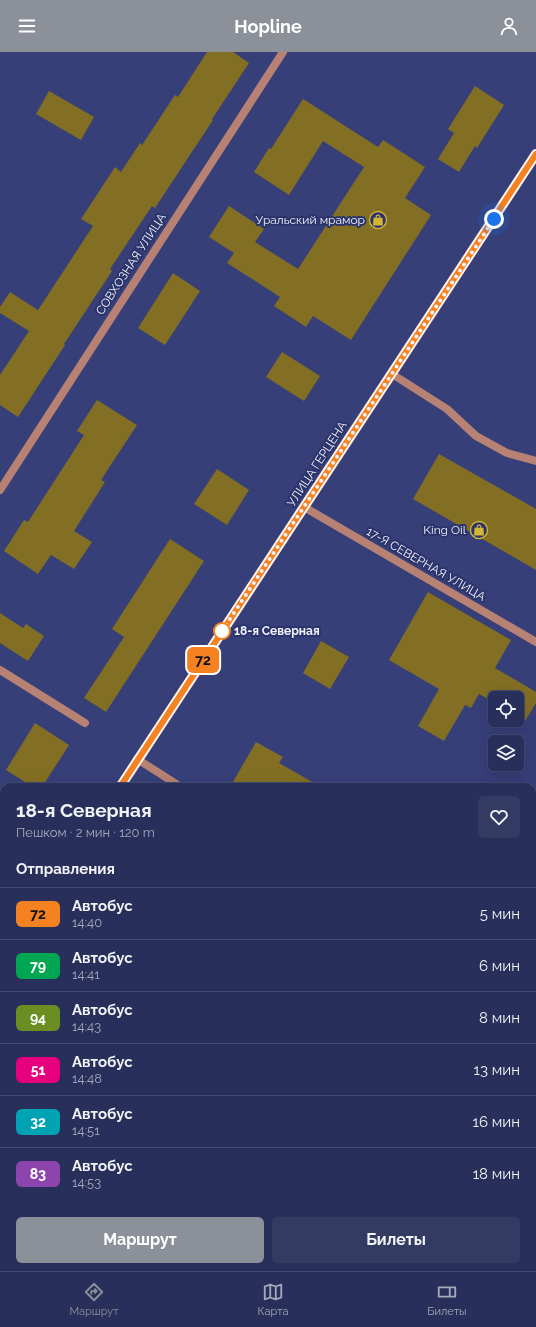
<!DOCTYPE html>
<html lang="ru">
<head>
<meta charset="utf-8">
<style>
	:root { --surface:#282f5a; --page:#343b63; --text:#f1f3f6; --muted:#a5a9bb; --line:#444a70; --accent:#8c9099 }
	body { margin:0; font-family:Raleway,sans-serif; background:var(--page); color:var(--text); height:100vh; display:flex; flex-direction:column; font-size:15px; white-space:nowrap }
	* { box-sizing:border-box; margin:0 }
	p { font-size:13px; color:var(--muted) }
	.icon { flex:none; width:22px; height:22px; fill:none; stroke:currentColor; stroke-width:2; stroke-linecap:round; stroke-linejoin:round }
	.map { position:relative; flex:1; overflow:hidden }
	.sheet { position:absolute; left:0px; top:731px; width:536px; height:488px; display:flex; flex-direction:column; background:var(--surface); border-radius:12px 12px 0 0; box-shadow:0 4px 16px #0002,0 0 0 1px var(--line) }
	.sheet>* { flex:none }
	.badge { padding:0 8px; border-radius:6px; font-size:14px; line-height:26px }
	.tools { position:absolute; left:488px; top:639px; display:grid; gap:8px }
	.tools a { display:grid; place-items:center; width:36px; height:36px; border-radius:6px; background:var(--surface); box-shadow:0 4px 16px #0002,0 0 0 1px var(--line); font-size:20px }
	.you { position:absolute; width:20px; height:20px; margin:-10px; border:3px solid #fff; border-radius:50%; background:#1a73e8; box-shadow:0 0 0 6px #1a73e833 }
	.map>.badge { position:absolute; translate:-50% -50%; box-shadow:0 0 0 2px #fff }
	h2 { padding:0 16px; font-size:15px; line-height:36px }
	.round { display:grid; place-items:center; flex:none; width:42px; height:42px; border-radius:6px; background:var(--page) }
	.summary { display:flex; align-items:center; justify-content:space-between; height:68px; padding:0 16px }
	h1 { font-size:19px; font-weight:700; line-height:30px }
	.cta { display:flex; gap:8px; margin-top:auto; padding:8px 16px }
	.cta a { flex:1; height:46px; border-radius:6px; background:var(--accent); color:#fff; font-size:16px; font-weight:700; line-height:46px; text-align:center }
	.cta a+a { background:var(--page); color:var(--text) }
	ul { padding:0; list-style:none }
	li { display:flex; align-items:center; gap:12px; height:52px; padding:0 16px; border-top:1px solid var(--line) }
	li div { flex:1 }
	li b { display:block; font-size:15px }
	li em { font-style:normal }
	li .badge { min-width:44px; font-weight:700; text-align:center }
	header { display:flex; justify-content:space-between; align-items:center; height:52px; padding:0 16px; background:var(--accent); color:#fff; font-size:18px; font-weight:700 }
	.dock { display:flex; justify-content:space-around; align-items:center; height:56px; border-top:1px solid var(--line); background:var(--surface); font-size:11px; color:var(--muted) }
	.dock a { display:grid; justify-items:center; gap:2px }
	.dock .on { color:var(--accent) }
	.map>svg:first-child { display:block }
	.green { fill:#713b67 }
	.building { fill:#826f23 }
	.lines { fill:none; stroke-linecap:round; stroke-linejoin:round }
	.minor { stroke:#b78174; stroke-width:8 }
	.primary { stroke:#fccfc4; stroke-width:10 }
	.line-casing { stroke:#fff; stroke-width:9 }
	.line { stroke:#f58220; stroke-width:6 }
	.walk { stroke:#f1f2f9; stroke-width:4; stroke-dasharray:0 7.2 }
	.stop-dot { fill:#fff; stroke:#f58220; stroke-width:2 }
	.labels { text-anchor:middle; stroke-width:4; stroke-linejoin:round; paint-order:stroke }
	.poi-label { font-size:12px; fill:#f1f2f9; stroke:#2c346c; text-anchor:end }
	.street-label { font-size:12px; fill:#f1f2f9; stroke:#2c346c }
	.stop-label { font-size:12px; font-weight:bold; fill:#f1f2f9; stroke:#2c346c; text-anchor:start }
</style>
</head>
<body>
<header><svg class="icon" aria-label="menu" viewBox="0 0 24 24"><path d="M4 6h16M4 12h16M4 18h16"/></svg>Hopline<svg class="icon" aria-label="person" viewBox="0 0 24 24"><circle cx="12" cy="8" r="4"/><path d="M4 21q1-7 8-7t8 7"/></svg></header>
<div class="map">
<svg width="536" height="1219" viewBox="0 0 536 1219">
	<rect width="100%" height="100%" fill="#363f78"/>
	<path class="green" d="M536,1135V1219L527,1215H532V1137Z"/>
	<g class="building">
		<path d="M207,0H233L249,11L212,67L213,68L155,156L152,154L110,217L112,219L64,292L65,293L18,365L0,353V323L29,279L0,261V255L10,240L38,258L93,174L81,167L115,115L121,120L140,91L142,93L175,43L178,45Z"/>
		<path d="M475,34L504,53L477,96L475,94L459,120L438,107L454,81L448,77Z"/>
		<path d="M49,39L94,65L81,88L36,62Z"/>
		<path d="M303,47L378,95L383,88L425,115L405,146L431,163L351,288L313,264L306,275L274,254L280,245L227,211L234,201L209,185L229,154L264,177L255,190L298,217L364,115L323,89L289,143L254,120L269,96L271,97Z"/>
		<path d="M173,221L200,239L165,293L138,276Z"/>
		<path d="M282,300L320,324L304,349L266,325Z"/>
		<path d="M97,348L137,373L101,428L105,430L74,479L92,490L74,517L51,503L38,522L4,499L24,468L28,470L84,383L77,379Z"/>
		<path d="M439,402L536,457V518L413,447Z"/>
		<path d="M217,417L249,438L227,473L194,452Z"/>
		<path d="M170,487L204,509L106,660L84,646L124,585L112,577Z"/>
		<path d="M428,540L511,588L495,616L536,640V651L525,669L517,664V646H495V651L479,642L471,656L465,653L444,689L418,674L439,637L389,608Z"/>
		<path d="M0,561L23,576L26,572L44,584L28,609L0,591Z"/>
		<path d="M321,589L349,605L330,637L303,621Z"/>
		<path d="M35,671L69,693L42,735H33L6,718Z"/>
		<path d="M256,690L283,705L279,711L321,735H230Z"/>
	</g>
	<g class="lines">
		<g class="minor">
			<path d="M392,322L447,357L476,384L507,401L536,409"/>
			<path d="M0,438L283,0"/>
			<path d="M304,455L536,590"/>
			<path d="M0,618L85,671"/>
			<path d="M137,707L181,735"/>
			<path d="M532,946L536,949"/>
			<path d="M0,1136L4,1139"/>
			<path d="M135,1215L142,1219"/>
		</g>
		<g class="primary">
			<path d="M120,735L536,102"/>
			<path d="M0,920L4,914"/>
		</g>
	</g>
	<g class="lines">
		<g class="line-casing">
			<path id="line" d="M120,735L536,102"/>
		</g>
		<use href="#line" class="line"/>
		<path class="walk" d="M222,579L494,167"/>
	</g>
	<defs>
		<g id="shop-ring" transform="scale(0.9)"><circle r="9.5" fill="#2c346c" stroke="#d5b534" stroke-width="1.5"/><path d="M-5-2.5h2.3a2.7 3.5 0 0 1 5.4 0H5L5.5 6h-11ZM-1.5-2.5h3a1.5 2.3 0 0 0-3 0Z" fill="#d5b534"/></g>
	</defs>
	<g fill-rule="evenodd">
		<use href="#shop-ring" x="378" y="168"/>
		<use href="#shop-ring" x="479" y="478"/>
	</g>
	<circle class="stop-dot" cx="222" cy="579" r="8"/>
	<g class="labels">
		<g class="poi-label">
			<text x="365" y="172">Уральский мрамор</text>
			<text x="466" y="482">King Oil</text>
		</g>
		<g class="street-label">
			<text transform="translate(131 212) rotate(-57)" y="4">СОВХОЗНАЯ УЛИЦА</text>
			<text transform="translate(317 412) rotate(-57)" y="4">УЛИЦА ГЕРЦЕНА</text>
			<text transform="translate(426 512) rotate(30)" y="4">17-Я СЕВЕРНАЯ УЛИЦА</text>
		</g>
		<g class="stop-label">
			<text x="234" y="583">18-я Северная</text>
		</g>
	</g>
</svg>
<div class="tools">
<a><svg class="icon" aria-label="locate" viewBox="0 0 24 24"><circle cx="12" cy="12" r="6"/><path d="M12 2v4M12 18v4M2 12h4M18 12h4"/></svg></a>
<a><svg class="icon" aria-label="layers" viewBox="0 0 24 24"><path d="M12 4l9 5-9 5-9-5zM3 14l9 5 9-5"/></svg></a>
</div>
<div class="you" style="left:494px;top:167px"></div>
<b class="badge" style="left:203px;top:608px;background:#f58220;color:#111">72</b>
<section class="sheet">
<div class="summary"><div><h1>18-я Северная</h1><p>Пешком · 2 мин · 120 m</p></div><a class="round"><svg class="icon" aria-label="heart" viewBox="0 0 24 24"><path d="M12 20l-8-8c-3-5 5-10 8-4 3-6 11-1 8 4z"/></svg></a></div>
<h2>Отправления</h2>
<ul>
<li><span class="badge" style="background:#f58220;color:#111">72</span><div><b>Автобус</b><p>14:40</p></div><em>5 мин</em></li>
<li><span class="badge" style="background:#00a651;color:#fff">79</span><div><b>Автобус</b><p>14:41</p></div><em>6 мин</em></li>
<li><span class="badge" style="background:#6b8e23;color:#fff">94</span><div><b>Автобус</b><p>14:43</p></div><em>8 мин</em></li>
<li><span class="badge" style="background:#e6007e;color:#fff">51</span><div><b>Автобус</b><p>14:48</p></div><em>13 мин</em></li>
<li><span class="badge" style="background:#00a3b4;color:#fff">32</span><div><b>Автобус</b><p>14:51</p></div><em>16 мин</em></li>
<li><span class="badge" style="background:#8e44ad;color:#fff">83</span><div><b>Автобус</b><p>14:53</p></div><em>18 мин</em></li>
</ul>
<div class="cta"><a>Маршрут</a><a>Билеты</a></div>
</section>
</div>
<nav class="dock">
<a class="on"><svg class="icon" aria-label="directions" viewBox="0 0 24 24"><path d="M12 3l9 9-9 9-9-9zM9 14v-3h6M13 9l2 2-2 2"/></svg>Маршрут</a>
<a><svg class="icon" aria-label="map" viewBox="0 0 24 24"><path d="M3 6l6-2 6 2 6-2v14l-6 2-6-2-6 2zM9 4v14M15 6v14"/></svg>Карта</a>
<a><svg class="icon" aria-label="tickets" viewBox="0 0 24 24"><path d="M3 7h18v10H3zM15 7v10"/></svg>Билеты</a>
</nav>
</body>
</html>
